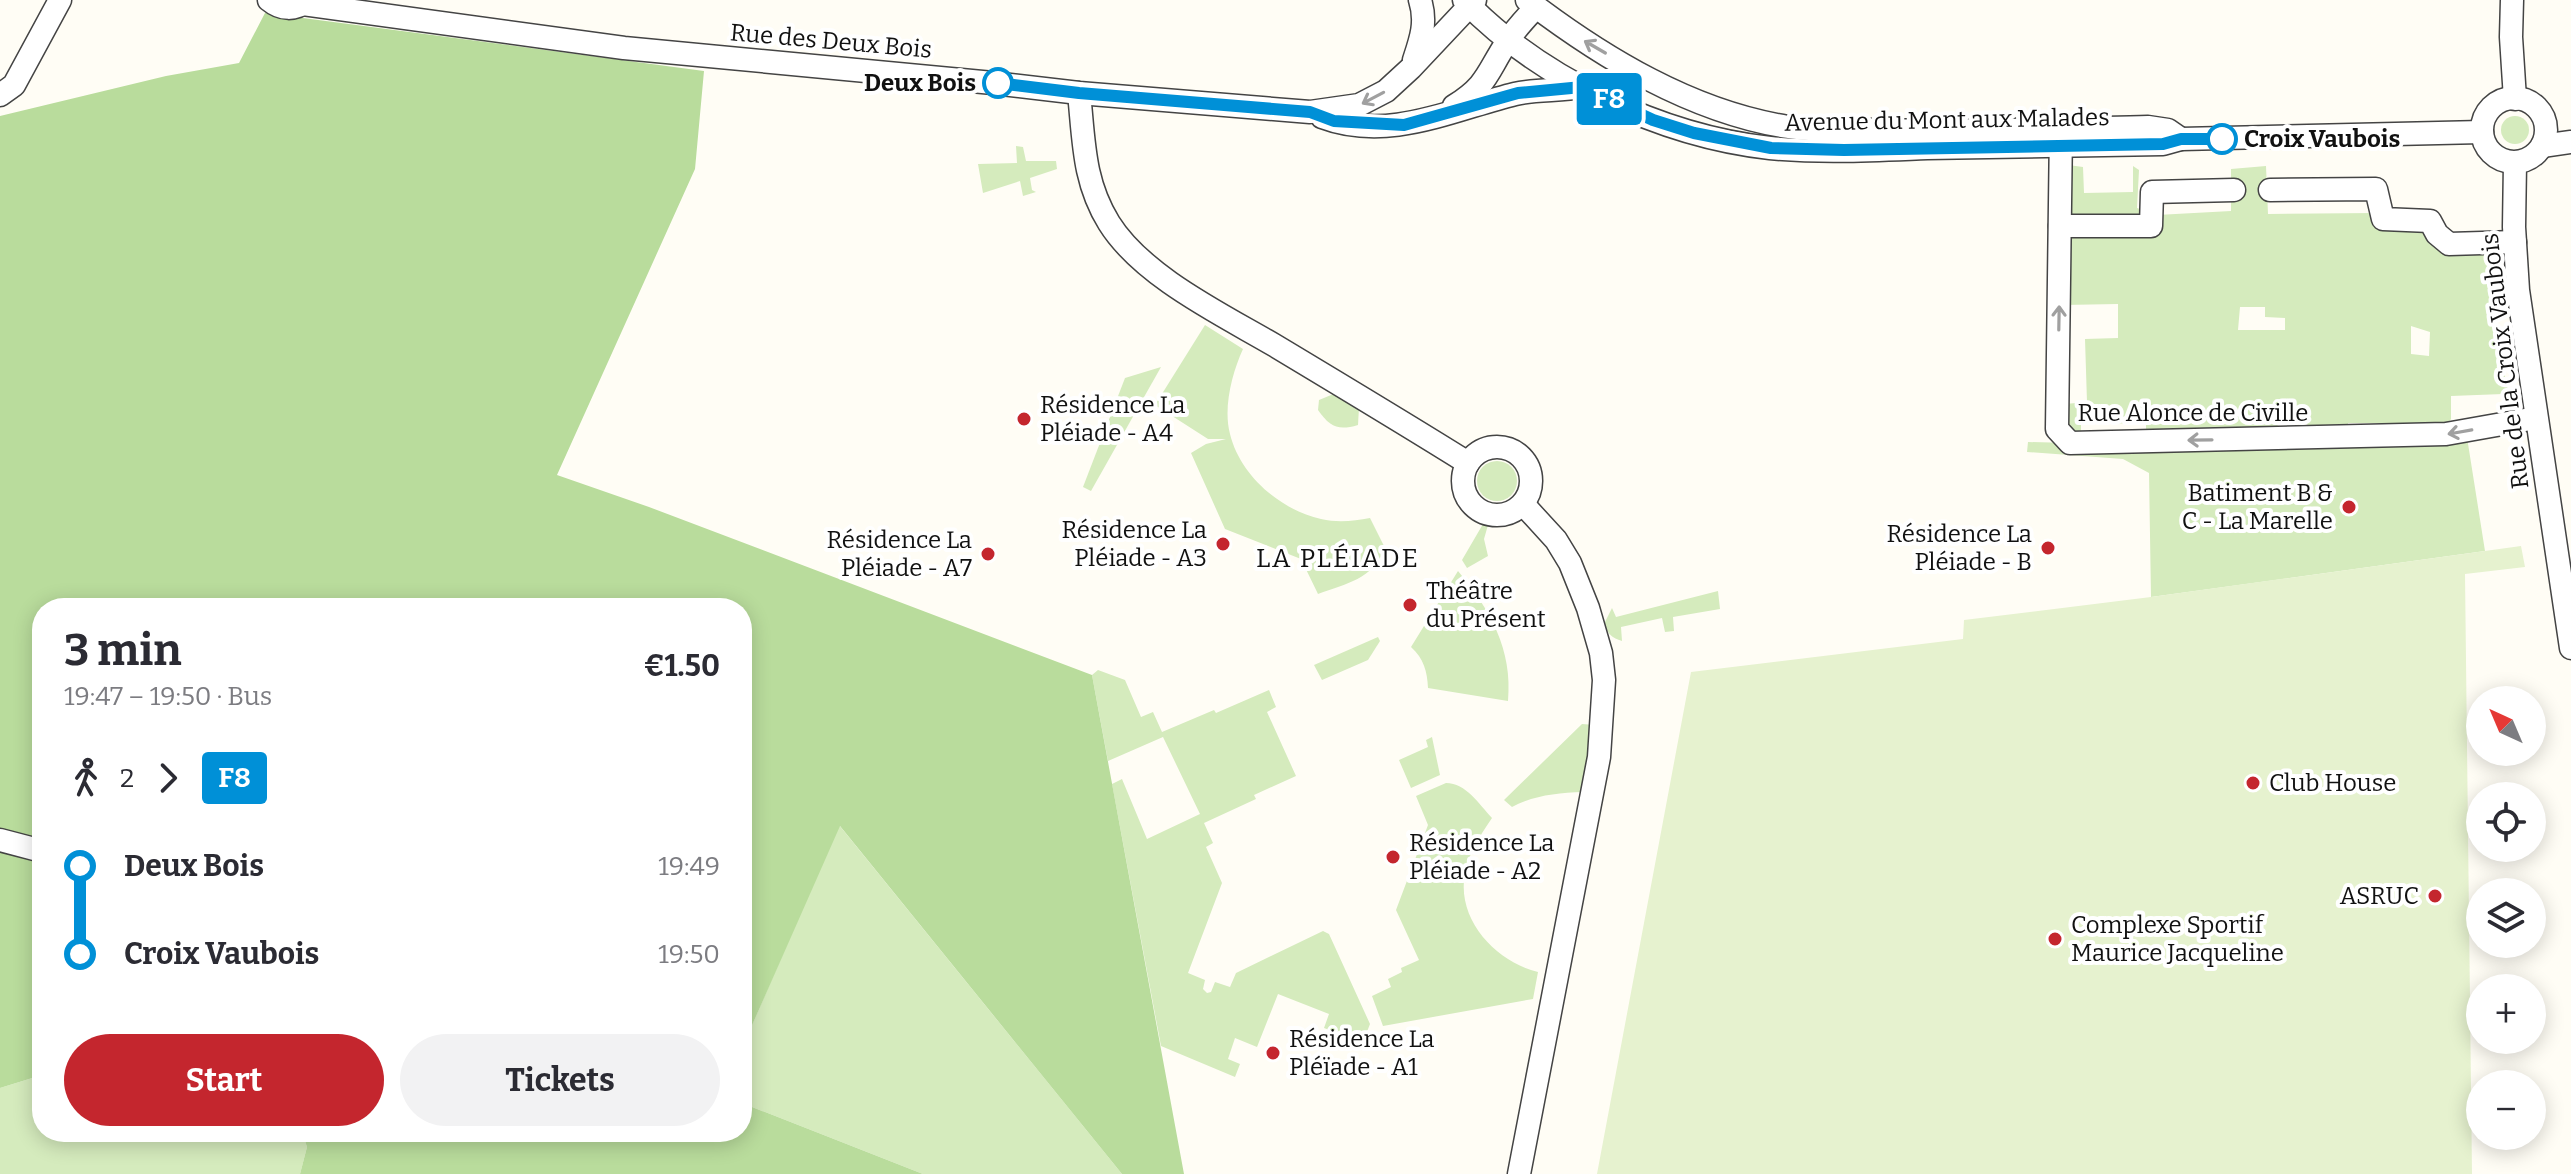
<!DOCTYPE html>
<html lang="en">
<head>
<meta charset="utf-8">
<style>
	:root { --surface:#fff; --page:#f2f2f3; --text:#2b2b33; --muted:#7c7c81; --accent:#c4262e }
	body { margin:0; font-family:Bitter,serif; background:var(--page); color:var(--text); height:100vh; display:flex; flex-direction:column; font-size:30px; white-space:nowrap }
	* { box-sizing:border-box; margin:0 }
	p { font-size:26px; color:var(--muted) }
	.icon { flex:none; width:44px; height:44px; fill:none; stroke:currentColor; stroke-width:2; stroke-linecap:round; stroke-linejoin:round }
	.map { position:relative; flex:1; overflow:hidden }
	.drawer { position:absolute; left:32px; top:598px; width:720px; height:544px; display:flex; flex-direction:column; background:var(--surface); border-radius:32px; box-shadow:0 4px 20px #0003 }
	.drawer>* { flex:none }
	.badge { padding:0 16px; border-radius:6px; font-size:28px; line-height:52px }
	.needle { width:52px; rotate:316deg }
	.controls { position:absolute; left:2466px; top:686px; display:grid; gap:16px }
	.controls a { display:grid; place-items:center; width:80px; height:80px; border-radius:50%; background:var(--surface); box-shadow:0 4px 20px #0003; font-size:40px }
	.map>.badge { position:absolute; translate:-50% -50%; box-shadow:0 0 0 4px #fff }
	.legs { display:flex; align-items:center; gap:12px; height:88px; padding:0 32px; font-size:26px }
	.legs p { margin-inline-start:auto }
	.overview { display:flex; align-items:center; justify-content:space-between; height:136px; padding:0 32px }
	h1 { font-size:44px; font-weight:700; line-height:60px }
	.primary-button { display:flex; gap:16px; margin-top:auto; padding:16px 32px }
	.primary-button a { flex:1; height:92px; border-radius:48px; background:var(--accent); color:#fff; font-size:32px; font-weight:700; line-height:92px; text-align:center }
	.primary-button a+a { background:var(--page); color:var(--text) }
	ul { padding:0 32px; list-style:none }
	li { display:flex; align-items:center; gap:28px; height:88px; font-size:30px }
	li i { display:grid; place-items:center; width:12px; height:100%; margin:0 10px; background:currentColor }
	li i::after { content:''; width:20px; height:20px; margin:-10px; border:6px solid; border-radius:50%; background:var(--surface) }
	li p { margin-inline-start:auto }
	li:first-child i { background:linear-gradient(#0000 50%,currentColor 0) }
	li:last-child i { background:linear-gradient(currentColor 50%,#0000 0) }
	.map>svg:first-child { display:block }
	.green { fill:#d5ebbd; fill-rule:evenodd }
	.forest { fill:#b9dc9c }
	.pitch { fill:#e6f2cf }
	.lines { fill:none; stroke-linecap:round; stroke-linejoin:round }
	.minor-casing { stroke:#444; stroke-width:25 }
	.minor { stroke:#fff; stroke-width:22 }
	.oneway { stroke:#a0a0a0 }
	.line-1-casing { stroke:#fff; stroke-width:18 }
	.line-1 { stroke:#0090d7; stroke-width:12 }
	.stop-1-dot { fill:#fff; stroke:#0090d7; stroke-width:4 }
	.poi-dot { fill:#c4262e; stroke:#fff; stroke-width:3 }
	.labels { text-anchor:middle; stroke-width:8; stroke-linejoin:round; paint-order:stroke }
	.street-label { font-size:24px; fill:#111; stroke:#fff }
	.stop-label { font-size:24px; font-weight:bold; fill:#111; stroke:#fff; text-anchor:end }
	.poi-label { font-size:24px; fill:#111; stroke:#fff; text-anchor:start }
	.neighbourhood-label { font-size:26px; letter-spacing:2px; fill:#111; stroke:#fff }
</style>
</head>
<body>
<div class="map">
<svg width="2571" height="1174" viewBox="0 0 2571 1174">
	<rect width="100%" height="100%" fill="#fffdf5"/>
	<g class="green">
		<circle cx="2515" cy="130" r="14"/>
		<path d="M1016,146L1023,147L1026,161H1056L1057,169L1030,178L1032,190L1036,192L1023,196L1020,181L983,193L978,164L1017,163Z"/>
		<path d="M2061,164L2083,167L2084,193L2133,192V166L2139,170L2137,208L2157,215L2231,211V169L2266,166L2268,214L2376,213L2384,219L2484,243L2490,264V288L2509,287L2510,292L2491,294L2495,330L2510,400L2503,394L2451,396V419L2444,428L2394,430L2393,423H2348V431H2308L2307,422H2278L2277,431H2146V423L2081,424V431H2072L2067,426L2065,404L2087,402L2085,339L2118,338V304L2063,305ZM2240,307H2265V317L2285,318V330H2238ZM2411,326L2430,332L2429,356L2411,354Z"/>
		<path d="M1205,325L1243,349C1232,373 1223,408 1230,434C1240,475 1280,510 1321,519C1338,523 1354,521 1370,518L1385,548C1372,580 1347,583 1318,594L1301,559L1225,529L1191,453L1206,444L1226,439H1208L1155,405Z"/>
		<path d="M1161,367L1091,491L1083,487L1125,378Z"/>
		<path d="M1336,393L1359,407L1358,425C1338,431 1330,427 1318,410L1319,400Z"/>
		<path d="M2466,431L2485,551L2151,597L2149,473L2123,459L2027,452L2028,442L2070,443Z"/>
		<circle cx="1497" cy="481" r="20"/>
		<path d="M1483,524L1488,525L1484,539L1488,556L1467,568L1462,560Z"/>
		<path d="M1458,571C1490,609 1513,650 1508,701L1428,688C1427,671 1424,659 1411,647Z"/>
		<path d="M1718,591L1720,609L1673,617L1674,631L1665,632L1662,618L1621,627L1622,641C1612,638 1608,634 1604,624L1612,608L1616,617Z"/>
		<path d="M1378,637L1380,641L1368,660L1322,680L1314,665Z"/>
		<path d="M1098,670L1125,680L1141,717L1153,712L1162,732L1214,710L1216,713L1269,690L1276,707L1267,712L1296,776L1254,795L1256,799L1204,823L1213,843L1206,847L1222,883L1188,973L1205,980L1203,989L1207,993L1211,992L1215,982L1230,987L1236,973L1323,931L1329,934L1370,1024L1363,1042L1324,1028L1329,1014L1278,994L1257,1047L1235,1038L1228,1059L1240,1064L1235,1077L1161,1046L1112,784L1122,779L1147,839L1200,814L1163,737L1108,761L1092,675Z"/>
		<path d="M1582,724L1595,725L1583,792C1557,793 1535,795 1512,807L1504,800Z"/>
		<path d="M1432,737L1440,775L1411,788L1399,760L1428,747L1426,740Z"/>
		<path d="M1446,783C1466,783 1479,804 1492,818C1479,837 1466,857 1464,881C1460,924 1499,963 1538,972L1533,999L1383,1026L1372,996L1391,987L1388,979L1402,972L1401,968L1419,960L1396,910L1428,825L1416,796Z"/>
		<path d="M839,825L1122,1174H923L742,1103V1048Z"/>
		<path d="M42,1075V1132H302L307,1147L300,1174H0V1088Z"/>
	</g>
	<g class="forest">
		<path d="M265,13L704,71L695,169L557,475L649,507L1092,675L1184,1174H1122L840,826L742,1048V608H42V1075L0,1088V116L166,76L239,63Z"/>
		<path d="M742,1103L923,1174H300L307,1147L302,1132H742Z"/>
	</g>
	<path class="pitch" d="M2521,546L2525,567L2465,574L2472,1174H1597L1691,672L1963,639L1964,620L2151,597Z"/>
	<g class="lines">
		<g class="minor-casing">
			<g id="minor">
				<path d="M269,0C281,10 295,11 308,0"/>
				<path d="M1464,0C1540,79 1661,136 1770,148C1821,153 1875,150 1927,148C2006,147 2084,145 2163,144L2181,139L2482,132"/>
				<path d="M1527,0C1603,58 1692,112 1788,127C1817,132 1850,129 1879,130C1969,132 2059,129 2148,127L2168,130L2181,139"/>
				<path d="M2512,0L2511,37L2515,99"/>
				<path d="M303,4L624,48L993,83L1079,93L1310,112L1359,105L1386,91L1411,68L1475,0"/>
				<path d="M1414,60C1421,39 1427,22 1420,0"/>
				<path d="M1079,93C1084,141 1083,181 1109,223C1142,276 1221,314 1274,345C1339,384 1404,423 1468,463"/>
				<path d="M0,95L14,85L60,0"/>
				<circle cx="2514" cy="130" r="32"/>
				<path d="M1454,106C1488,85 1487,72 1507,42C1515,29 1526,18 1536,7"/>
				<path d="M1322,117C1388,142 1451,110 1515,94C1537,89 1560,91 1582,87"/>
				<path d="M2061,129L2057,429L2070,443L2446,434L2536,418"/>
				<path d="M2542,146L2571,142"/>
				<path d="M2515,163L2514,227L2518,290L2571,648"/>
				<path d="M2270,190L2376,189L2383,219L2430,221L2437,234L2449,244L2515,242"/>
				<path d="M2060,226H2151L2152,192L2234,190"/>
				<circle cx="1497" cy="481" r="34"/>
				<path d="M0,840L42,851"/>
				<path d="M1519,1174L1599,757L1604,680L1601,653L1588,608L1570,563L1556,540L1523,504"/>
			</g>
		</g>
		<use href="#minor" class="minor"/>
	</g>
	<defs><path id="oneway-shaft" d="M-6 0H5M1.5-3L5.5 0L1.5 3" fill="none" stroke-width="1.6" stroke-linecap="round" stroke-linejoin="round" transform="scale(2)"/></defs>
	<g class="oneway">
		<use href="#oneway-shaft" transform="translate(1595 47) rotate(-150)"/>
		<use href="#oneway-shaft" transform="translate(1373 98) rotate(152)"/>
		<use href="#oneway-shaft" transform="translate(2059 318) rotate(-89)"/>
		<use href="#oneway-shaft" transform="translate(2460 432) rotate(170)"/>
		<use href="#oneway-shaft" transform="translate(2200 440) rotate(179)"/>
	</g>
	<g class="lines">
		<g class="line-1-casing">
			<path id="line-1" d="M998,83L1079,93L1310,112L1334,121L1404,125L1518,93L1582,87L1653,120L1694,133L1771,148L1844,150L2163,144L2181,139H2222"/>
		</g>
		<use href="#line-1" class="line-1"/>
	</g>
	<g class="stop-1-dot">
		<circle cx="998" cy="83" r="14"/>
		<circle cx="2222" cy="139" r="14"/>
	</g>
	<g class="poi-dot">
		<circle cx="1024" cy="419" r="8"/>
		<circle cx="2349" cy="507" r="8"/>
		<circle cx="1223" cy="544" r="8"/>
		<circle cx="2048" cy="548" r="8"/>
		<circle cx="988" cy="554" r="8"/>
		<circle cx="1410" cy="605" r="8"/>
		<circle cx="2253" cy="783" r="8"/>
		<circle cx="1393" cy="857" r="8"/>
		<circle cx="2435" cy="896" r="8"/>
		<circle cx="2055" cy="939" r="8"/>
		<circle cx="1273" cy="1053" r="8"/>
	</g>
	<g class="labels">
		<g class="street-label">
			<text transform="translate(831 41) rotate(5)" y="8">Rue des Deux Bois</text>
			<text transform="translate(1947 120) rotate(-1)" y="8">Avenue du Mont aux Malades</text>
			<text transform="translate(2505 361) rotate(-97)" y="8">Rue de la Croix Vaubois</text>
			<text x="2193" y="421">Rue Alonce de Civille</text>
		</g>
		<g class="stop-label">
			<text x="976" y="91">Deux Bois</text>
			<text x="2244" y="147" text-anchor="start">Croix Vaubois</text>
		</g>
		<g class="poi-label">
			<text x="1040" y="413">Résidence La<tspan x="1040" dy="28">Pléiade - A4</tspan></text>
			<text x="2333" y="501" text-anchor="end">Batiment B &amp;<tspan x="2333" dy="28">C - La Marelle</tspan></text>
			<text x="1207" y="538" text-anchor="end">Résidence La<tspan x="1207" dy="28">Pléiade - A3</tspan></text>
			<text x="2032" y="542" text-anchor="end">Résidence La<tspan x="2032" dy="28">Pléiade - B</tspan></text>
			<text x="972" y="548" text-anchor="end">Résidence La<tspan x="972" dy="28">Pléiade - A7</tspan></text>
			<text x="1426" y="599">Théâtre<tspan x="1426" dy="28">du Présent</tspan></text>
			<text x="2269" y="791">Club House</text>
			<text x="1409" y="851">Résidence La<tspan x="1409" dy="28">Pléiade - A2</tspan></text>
			<text x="2419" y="904" text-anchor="end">ASRUC</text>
			<text x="2071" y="933">Complexe Sportif<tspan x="2071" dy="28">Maurice Jacqueline</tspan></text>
			<text x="1289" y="1047">Résidence La<tspan x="1289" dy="28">Pléïade - A1</tspan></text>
		</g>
		<g class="neighbourhood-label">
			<text x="1338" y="567">LA PLÉIADE</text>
		</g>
	</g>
</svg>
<div class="controls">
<a><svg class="needle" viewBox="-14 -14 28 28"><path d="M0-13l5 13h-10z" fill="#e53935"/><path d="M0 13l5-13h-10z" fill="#7c7c81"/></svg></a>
<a><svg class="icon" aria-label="locate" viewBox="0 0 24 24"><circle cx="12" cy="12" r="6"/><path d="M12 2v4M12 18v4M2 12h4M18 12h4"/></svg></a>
<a><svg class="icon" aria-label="layers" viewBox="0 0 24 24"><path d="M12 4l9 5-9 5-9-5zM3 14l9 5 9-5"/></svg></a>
<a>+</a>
<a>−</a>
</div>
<b class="badge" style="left:1609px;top:99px;background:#0090d7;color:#fff">F8</b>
<section class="drawer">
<div class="overview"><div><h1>3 min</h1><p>19:47 – 19:50 · Bus</p></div><b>€1.50</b></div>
<div class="legs"><svg class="icon" aria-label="walk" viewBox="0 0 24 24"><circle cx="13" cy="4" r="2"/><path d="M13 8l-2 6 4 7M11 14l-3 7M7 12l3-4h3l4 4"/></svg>2<svg class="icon" aria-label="forward" viewBox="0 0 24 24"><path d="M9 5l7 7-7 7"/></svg><b class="badge" style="background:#0090d7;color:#fff">F8</b></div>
<ul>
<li><i style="color:#0090d7"></i><b>Deux Bois</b><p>19:49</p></li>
<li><i style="color:#0090d7"></i><b>Croix Vaubois</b><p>19:50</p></li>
</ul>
<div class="primary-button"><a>Start</a><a>Tickets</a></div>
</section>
</div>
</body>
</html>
